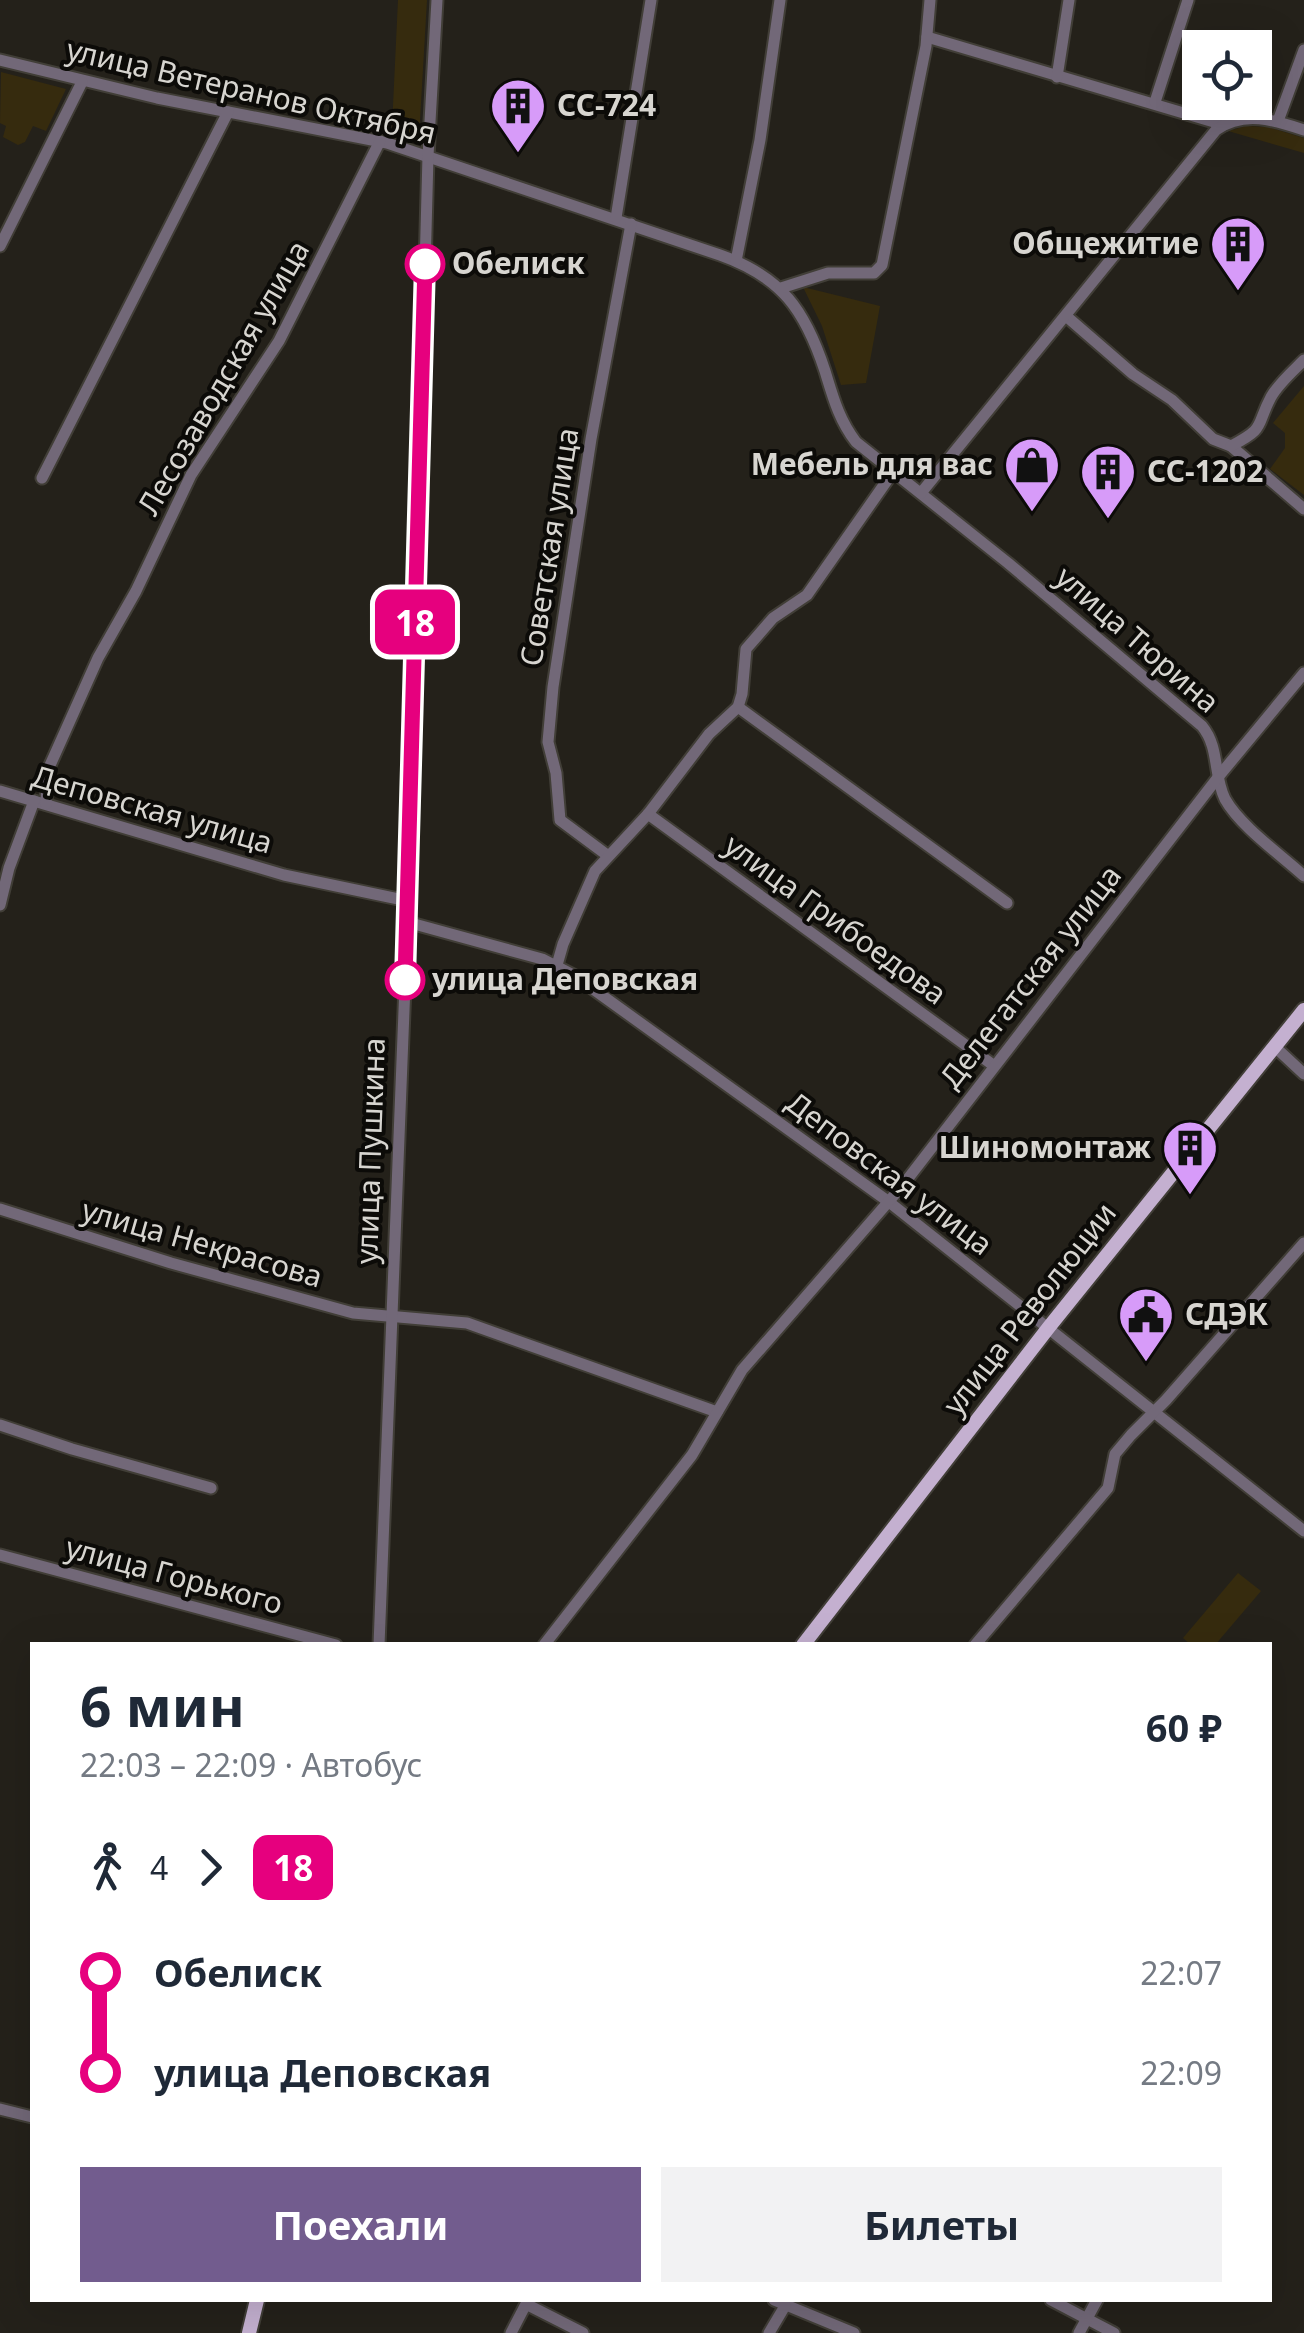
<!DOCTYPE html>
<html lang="ru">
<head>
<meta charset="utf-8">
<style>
	:root { --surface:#fff; --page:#f2f2f3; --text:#1f2937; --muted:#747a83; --accent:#725c8e }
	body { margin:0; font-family:"Noto Sans",sans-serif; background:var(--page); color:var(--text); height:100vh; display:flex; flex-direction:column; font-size:38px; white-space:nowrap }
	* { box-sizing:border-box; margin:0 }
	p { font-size:32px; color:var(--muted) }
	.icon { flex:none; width:55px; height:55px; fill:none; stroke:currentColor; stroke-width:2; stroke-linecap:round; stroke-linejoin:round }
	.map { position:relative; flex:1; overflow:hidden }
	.details { position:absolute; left:30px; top:1642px; width:1242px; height:660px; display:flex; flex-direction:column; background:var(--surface); border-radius:0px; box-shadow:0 10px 40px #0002 }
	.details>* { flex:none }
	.badge { padding:0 20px; border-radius:15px; font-size:35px; line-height:65px }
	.fabs { position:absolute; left:1182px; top:30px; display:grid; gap:20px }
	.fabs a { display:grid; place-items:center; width:90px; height:90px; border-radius:0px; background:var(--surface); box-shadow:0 10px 40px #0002; font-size:50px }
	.map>.badge { position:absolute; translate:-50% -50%; box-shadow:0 0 0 5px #fff }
	.legs { display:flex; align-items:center; gap:15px; height:110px; padding:0 50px; font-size:32px }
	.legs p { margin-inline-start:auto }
	.summary { display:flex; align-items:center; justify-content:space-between; height:170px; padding:0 50px }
	h1 { font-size:55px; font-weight:700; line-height:75px }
	.action { display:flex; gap:20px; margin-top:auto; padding:20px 50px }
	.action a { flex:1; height:115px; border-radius:0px; background:var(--accent); color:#fff; font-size:40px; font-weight:700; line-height:115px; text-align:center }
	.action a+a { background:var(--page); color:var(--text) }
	ul { padding:0 50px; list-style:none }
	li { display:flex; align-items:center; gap:35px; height:100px; font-size:38px }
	li i { display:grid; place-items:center; width:15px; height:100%; margin:0 12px; background:currentColor }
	li i::after { content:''; width:25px; height:25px; margin:-12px; border:8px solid; border-radius:50%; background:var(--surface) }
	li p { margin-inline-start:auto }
	li:first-child i { background:linear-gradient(#0000 50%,currentColor 0) }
	li:last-child i { background:linear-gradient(currentColor 50%,#0000 0) }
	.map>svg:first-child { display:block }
	.green { fill:#362b0e }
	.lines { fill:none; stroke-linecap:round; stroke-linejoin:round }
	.minor-casing { stroke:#413e37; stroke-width:15 }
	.major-casing { stroke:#413e37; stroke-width:18 }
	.minor { stroke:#726878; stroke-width:11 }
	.major { stroke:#c4b0d0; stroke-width:14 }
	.line-1-casing { stroke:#fff; stroke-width:22 }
	.line-1 { stroke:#e6007e; stroke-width:15 }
	.stop-1-dot { fill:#fff; stroke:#e6007e; stroke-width:5 }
	.labels { text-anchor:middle; stroke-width:8; stroke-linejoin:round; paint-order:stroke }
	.street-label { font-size:30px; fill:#d7d5d0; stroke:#0c0b08 }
	.poi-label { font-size:30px; font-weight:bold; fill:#d7d5d0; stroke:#0c0b08; text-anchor:start }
	.stop-label { font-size:30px; font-weight:bold; fill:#d7d5d0; stroke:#0c0b08; text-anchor:start }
</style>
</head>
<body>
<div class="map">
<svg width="1304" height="2333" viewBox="0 0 1304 2333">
	<rect width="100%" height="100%" fill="#24211a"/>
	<g class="green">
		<path d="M398,0H427L419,137L393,131L392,127Z"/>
		<path d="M1,72L66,89L46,131L33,126L25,142L18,145L3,137L6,126L0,123Z"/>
		<path d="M1246,126L1268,127L1304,138V153L1228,131Z"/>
		<path d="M803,287L880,306L866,383L841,385L822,326Z"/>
		<path d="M1304,386V495L1270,469L1285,448V433L1273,423Z"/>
		<path d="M1238,1573L1261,1591L1215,1645H1191L1183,1638Z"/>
	</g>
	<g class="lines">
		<g class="minor-casing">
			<g id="minor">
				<path d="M927,37L1224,125"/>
				<path d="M0,60L157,98L387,143L720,255C782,277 805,310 825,371C833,397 839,420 856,442L1008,563L1202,726C1220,748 1213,775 1225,799C1240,826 1281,855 1304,876"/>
				<path d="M1057,77L1069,0"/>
				<path d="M1155,102L1188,0"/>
				<path d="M1278,121L1304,50"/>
				<path d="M616,218L651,0"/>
				<path d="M0,246L82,82"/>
				<path d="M736,261L760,140L780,0"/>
				<path d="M781,288L828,273H874L882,265L926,46L930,0"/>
				<path d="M1066,316L1133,374L1172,400L1213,439L1231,446L1304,509"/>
				<path d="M1231,446C1267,427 1255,427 1271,397C1279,383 1293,371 1304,360"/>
				<path d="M42,478L228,112"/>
				<path d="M921,493L1216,130C1244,110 1274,120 1304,130"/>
				<path d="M738,707L1007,903"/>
				<path d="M0,791L284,875L408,901"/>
				<path d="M46,804L47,772L98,658L136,591L191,475L279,341L380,141"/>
				<path d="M648,814L993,1065"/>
				<path d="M607,855L560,820L556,773L548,742L553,687L591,439L631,224"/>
				<path d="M0,905L9,868L34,801"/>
				<path d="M407,922L542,959L575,976L889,1202L1304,1531"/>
				<path d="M557,965L563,944L595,871L648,814L709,734L738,707L742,694L746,649L773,618L807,595L893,472"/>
				<path d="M1274,1046L1304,1074"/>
				<path d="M0,1209L171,1263L353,1313L467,1323L717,1412"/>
				<path d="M0,1425L72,1449L211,1488"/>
				<path d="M0,1555L336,1645"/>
				<path d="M379,1645L408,909L428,156L437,0"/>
				<path d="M544,1645L692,1455L742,1370L903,1185L1219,776L1304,673"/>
				<path d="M975,1645L1108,1488L1115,1454L1131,1435L1166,1400L1304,1243"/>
				<path d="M0,2109L32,2117"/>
				<path d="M774,2300L854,2333"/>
				<path d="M1051,2300L1114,2333"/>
				<path d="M511,2333L526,2304L583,2333"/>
				<path d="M769,2333L785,2306"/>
				<path d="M1079,2333L1097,2300"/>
			</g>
		</g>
		<g class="major-casing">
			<g id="major">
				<path d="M803,1645L1049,1327L1304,1010"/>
				<path d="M249,2333L257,2300"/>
			</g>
		</g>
		<use href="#minor" class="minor"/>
		<use href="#major" class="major"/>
	</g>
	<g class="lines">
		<g class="line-1-casing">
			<path id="line-1" d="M405,980L425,264"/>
		</g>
		<use href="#line-1" class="line-1"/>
	</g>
	<defs>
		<g id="building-pin" transform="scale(2.875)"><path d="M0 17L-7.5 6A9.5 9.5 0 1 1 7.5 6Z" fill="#d79bf9" stroke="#0c0b08"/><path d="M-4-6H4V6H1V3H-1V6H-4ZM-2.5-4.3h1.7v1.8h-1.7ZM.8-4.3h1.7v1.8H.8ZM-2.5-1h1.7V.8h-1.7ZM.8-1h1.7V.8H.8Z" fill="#111"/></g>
		<g id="shop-pin" transform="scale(2.875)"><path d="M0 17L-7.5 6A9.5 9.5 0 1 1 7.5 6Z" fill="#d79bf9" stroke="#0c0b08"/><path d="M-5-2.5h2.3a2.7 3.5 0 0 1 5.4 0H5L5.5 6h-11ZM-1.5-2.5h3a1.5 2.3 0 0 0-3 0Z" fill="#111"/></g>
		<g id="civic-pin" transform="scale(2.875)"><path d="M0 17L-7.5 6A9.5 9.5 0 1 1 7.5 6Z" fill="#d79bf9" stroke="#0c0b08"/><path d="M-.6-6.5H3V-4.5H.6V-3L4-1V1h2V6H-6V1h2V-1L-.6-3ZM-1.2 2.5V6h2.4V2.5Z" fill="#111"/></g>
	</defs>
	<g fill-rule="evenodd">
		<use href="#building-pin" x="518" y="106"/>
		<use href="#building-pin" x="1238" y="244"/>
		<use href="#shop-pin" x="1032" y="465"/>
		<use href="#building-pin" x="1108" y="472"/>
		<use href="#building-pin" x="1190" y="1148"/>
		<use href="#civic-pin" x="1146" y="1315"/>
	</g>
	<g class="stop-1-dot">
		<circle cx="425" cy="264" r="18"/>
		<circle cx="405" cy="980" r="18"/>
	</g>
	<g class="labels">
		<g class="street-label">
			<text transform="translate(251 92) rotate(13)" y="10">улица Ветеранов Октября</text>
			<text transform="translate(224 378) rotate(-60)" y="10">Лесозаводская улица</text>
			<text transform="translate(550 547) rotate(-81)" y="10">Советская улица</text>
			<text transform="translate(1137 640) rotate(41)" y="10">улица Тюрина</text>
			<text transform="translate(152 810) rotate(16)" y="10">Деповская улица</text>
			<text transform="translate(835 920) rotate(36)" y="10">улица Грибоедова</text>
			<text transform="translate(1031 977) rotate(-52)" y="10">Делегатская улица</text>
			<text transform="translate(371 1151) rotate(-88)" y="10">улица Пушкина</text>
			<text transform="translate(889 1174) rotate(37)" y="10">Деповская улица</text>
			<text transform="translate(202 1244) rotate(16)" y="10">улица Некрасова</text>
			<text transform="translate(1030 1309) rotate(-52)" y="10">улица Революции</text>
			<text transform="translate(174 1576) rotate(15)" y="10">улица Горького</text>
		</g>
		<g class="poi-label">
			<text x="557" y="116">СС-724</text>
			<text x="1199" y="254" text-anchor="end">Общежитие</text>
			<text x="993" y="475" text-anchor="end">Мебель для вас</text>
			<text x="1147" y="482">СС-1202</text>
			<text x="1151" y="1158" text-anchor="end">Шиномонтаж</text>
			<text x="1185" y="1325">СДЭК</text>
		</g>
		<g class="stop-label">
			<text x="452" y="274">Обелиск</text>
			<text x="432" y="990">улица Деповская</text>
		</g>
	</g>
</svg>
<div class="fabs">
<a><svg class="icon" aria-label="locate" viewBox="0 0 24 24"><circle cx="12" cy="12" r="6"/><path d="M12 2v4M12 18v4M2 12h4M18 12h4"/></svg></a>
</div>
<b class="badge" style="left:415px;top:622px;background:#e6007e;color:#fff">18</b>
<section class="details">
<div class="summary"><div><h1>6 мин</h1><p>22:03 – 22:09 · Автобус</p></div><b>60 ₽</b></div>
<div class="legs"><svg class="icon" aria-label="walk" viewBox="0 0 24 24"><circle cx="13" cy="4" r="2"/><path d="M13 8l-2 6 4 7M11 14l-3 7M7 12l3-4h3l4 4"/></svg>4<svg class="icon" aria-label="forward" viewBox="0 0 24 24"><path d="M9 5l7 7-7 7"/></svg><b class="badge" style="background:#e6007e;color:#fff">18</b></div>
<ul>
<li><i style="color:#e6007e"></i><b>Обелиск</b><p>22:07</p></li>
<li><i style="color:#e6007e"></i><b>улица Деповская</b><p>22:09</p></li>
</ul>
<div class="action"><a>Поехали</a><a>Билеты</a></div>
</section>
</div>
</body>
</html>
